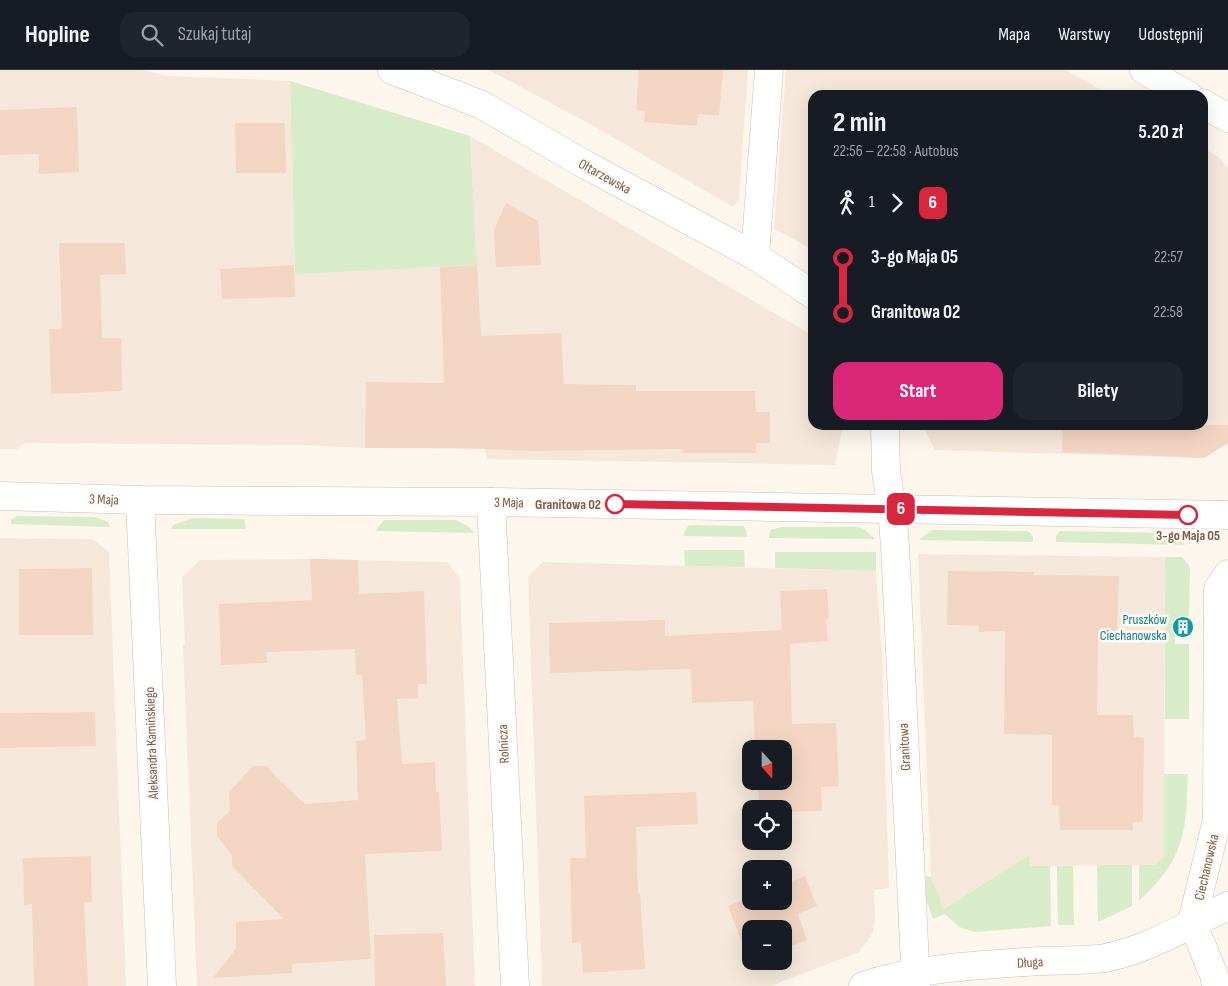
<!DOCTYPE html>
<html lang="pl">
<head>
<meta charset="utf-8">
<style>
	:root { --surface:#171b24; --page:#20242c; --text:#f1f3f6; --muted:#9ea1a6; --line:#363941; --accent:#db2777 }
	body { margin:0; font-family:"Sofia Sans Condensed",sans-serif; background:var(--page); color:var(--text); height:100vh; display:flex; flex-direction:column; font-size:19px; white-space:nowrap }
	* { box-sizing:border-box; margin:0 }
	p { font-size:16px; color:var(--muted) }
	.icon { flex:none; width:28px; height:28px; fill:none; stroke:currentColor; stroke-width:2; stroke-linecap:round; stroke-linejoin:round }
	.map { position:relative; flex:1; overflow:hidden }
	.drawer { position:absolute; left:808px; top:20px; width:400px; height:340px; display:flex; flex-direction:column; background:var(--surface); border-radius:15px; box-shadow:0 5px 20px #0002 }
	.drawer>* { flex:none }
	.badge { padding:0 10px; border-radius:8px; font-size:18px; line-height:32px }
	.needle { width:32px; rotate:159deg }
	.fabs { position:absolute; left:742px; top:670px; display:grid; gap:10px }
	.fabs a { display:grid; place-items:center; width:50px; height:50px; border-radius:10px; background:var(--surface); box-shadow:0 5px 20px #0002; font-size:25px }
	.map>.badge { position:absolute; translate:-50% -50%; box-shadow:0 0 0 2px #fff }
	.legs { display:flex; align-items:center; gap:8px; height:55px; padding:0 25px; font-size:16px }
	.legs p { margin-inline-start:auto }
	.summary { display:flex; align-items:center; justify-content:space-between; height:85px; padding:0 25px }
	h1 { font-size:28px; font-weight:700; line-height:38px }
	.action { display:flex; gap:10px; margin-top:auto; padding:10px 25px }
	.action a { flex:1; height:58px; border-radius:15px; background:var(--accent); color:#fff; font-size:20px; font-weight:700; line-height:58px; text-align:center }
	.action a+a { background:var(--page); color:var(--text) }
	ul { padding:0 25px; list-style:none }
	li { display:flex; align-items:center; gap:18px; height:55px; font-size:19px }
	li i { display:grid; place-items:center; width:8px; height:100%; margin:0 6px; background:currentColor }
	li i::after { content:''; width:12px; height:12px; margin:-6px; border:4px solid; border-radius:50%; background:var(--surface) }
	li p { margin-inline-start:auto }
	li:first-child i { background:linear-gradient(#0000 50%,currentColor 0) }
	li:last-child i { background:linear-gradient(currentColor 50%,#0000 0) }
	header { display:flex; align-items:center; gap:30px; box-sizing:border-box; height:70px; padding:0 25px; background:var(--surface); border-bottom:1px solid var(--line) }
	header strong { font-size:24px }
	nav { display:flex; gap:28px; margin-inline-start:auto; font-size:18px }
	.search { width:350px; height:45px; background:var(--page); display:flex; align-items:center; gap:12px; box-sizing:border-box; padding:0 18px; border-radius:15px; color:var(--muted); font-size:19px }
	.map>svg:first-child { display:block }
	.residential { fill:#f5e8da; fill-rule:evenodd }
	.green { fill:#d8ecc9 }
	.building { fill:#f3d5c3 }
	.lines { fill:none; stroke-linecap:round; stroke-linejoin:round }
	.minor-casing { stroke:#d1beb0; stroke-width:29 }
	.minor { stroke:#fff; stroke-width:28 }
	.line-1-casing { stroke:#fff; stroke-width:11 }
	.line-1 { stroke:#d7263d; stroke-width:8 }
	.stop-1-dot { fill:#fff; stroke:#d7263d; stroke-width:2.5 }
	.labels { text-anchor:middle; stroke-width:5; stroke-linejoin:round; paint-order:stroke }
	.street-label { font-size:14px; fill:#7a5c4d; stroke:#fffaf3 }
	.stop-label { font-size:14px; font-weight:bold; fill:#7a5c4d; stroke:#fffaf3; text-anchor:end }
	.culture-label { font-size:14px; fill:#0d838f; stroke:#fffaf3; text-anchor:end }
</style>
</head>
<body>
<header>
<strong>Hopline</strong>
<div class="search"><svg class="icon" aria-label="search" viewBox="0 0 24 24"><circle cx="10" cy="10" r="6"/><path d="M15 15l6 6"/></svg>Szukaj tutaj</div>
<nav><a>Mapa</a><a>Warstwy</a><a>Udostępnij</a></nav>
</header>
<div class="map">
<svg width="1228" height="916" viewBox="0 0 1228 916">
	<rect width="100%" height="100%" fill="#fdf6ec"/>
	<g class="residential">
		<path d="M0,0H142L168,6L290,11L295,203L477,195L470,66L812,265V355H843L835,395L487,389L485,379L365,378L300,375L24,373L17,379H0Z"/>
		<path d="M489,0H748L739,130L733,137L588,53Z"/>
		<path d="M786,0H1066L1110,25H812V179L774,159Z"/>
		<path d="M1203,78L1219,87L1228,98V373L1204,388L935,380L922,355H1202Z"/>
		<path d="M0,468L92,469L109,482L126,916H0Z"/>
		<path d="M918,484L1165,487L1164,787L1155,795L1030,796L1029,785L944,839L931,807Z"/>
		<path d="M310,489L447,492L460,508L475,916H197L183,576L185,575L182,507L200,490Z"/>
		<path d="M543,492L876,501L882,587L889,818L874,820L875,847L873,862L867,872L859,882L771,916H542L528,506ZM751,679H784V711H751ZM751,739H784V771H751ZM751,799H784V831H751ZM751,859H784V891H751Z"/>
	</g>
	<g class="green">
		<path d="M290,11L470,66L477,195L295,204Z"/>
		<path d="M17,446L95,447L108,452L110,457L11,454V450Z"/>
		<path d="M193,448L244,449L246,459H171L173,455Z"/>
		<path d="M384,450H456L469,457L474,463L375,461Z"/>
		<path d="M689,455L743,456L746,460L747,467L684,466V462Z"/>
		<path d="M782,457H858L864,459L875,469L769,468L770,460Z"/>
		<path d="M932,460L1028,461L1033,466V472L919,470Z"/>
		<path d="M1060,461L1167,463L1181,469L1185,475L1056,472V466Z"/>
		<path d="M684,480H744L745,497L685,496Z"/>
		<path d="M775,482H876V501L775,498Z"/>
		<path d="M1165,487H1182L1189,495L1190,499L1189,548H1175V574H1189V649H1165Z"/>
		<path d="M1164,704H1188C1186,764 1185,788 1139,831V795H1155L1164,787Z"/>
		<path d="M1029,785L1030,796H1050L1051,856L975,862L959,857L945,844L933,849L926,829V806L931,807L944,839Z"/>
		<path d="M1097,795H1132V836L1098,852Z"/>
		<path d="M1057,796H1073L1074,855H1058Z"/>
	</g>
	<g class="building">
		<path d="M639,0H723L719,46L698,44L697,56L644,52L645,41L636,40Z"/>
		<path d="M77,37L79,102L39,104V84L0,85V40Z"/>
		<path d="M235,53H285L286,103H236Z"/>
		<path d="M506,133L538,151L541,195L496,197L494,160Z"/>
		<path d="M59,173H125L126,204L100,205L102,268H121L122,321L51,324L49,259H62Z"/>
		<path d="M294,195L295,227L222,229L220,199Z"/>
		<path d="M477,195L481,266L561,263L564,314L636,315V321H755L756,342H770V373H756V383H682L683,379L532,381L457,378H365L366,312L444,313L440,197Z"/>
		<path d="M1063,355H1228V373L1204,388L1062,382Z"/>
		<path d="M310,489L358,490L359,524L424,521L427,614H418V628L397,629L402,694L435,692L436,722H439L442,781L365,784L371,889L292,894V903L213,908L236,879V852L284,849L232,796V785L217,766V753L230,741L229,722L253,696H267L276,707L305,734L358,730L356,671L366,670L362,605H356L355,579L266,582L267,593L221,595L219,534L312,530Z"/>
		<path d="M92,498L93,565H19V499Z"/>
		<path d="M948,501L1034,502V505L1119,506L1117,563L1098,562L1097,645H1133L1134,667L1144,668L1143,752H1133V760H1060L1059,736L1052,735V665L1004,664L1005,561L979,562V556L947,555Z"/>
		<path d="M827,519L829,548L826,549L828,571L790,574L792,654L836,653L839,716L821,717L822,741L784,742V739H759L758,711H784V679H755L753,631L692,633L691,599L550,603L549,553L665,550V566L782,560L780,521Z"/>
		<path d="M95,642L96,676L0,678V643Z"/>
		<path d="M696,722L698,754L636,757L638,823H640L645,899L583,903L581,872L572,873L570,788H586L584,726Z"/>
		<path d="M91,786L92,832H84L88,916H34L32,834L24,835L23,788Z"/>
		<path d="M805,806L817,836L798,844L807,870L784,879V859H751L752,891L749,892L728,836L751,827V831H784V815Z"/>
		<path d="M443,863L446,916H375L374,865Z"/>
	</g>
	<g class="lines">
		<g class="minor-casing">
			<g id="minor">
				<path d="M392,0L482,35L586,95L755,186L812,224"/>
				<path d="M1144,0L1188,25"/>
				<path d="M1202,33L1228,48"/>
				<path d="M755,186L769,0"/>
				<path d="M885,355L886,401L892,439L895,476L916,916"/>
				<path d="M0,426L140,430L491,432L1228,445"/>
				<path d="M140,430L162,916"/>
				<path d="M491,432L515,916"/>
				<path d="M863,916C919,897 981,895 1040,891C1061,890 1084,891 1105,888C1150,879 1187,855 1228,836"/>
				<path d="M1216,916L1214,905L1192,852L1217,750L1218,519L1228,504"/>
			</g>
		</g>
		<use href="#minor" class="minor"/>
	</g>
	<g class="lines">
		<g class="line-1-casing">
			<path id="line-1" d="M615,434L1188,445"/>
		</g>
		<use href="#line-1" class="line-1"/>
	</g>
	<defs>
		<g id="building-disc" transform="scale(1.125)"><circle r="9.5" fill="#0f9aa8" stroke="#fffaf3"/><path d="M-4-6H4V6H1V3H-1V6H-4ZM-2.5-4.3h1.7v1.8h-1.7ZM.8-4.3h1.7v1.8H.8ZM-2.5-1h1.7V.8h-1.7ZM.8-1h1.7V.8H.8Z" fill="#fff"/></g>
	</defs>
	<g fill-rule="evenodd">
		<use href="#building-disc" x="1183" y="557"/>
	</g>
	<g class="stop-1-dot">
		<circle cx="615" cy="434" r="9"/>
		<circle cx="1188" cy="445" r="9"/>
	</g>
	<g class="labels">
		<g class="street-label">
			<text transform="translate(605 106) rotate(29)" y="5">Ołtarzewska</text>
			<text transform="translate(104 429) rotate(2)" y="5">3 Maja</text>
			<text transform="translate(509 432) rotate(1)" y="5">3 Maja</text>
			<text transform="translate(151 673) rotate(-92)" y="5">Aleksandra Kamińskiego</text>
			<text transform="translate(503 674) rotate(-93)" y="5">Rolnicza</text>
			<text transform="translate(904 677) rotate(-93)" y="5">Granitowa</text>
			<text transform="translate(1206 797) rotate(-77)" y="5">Ciechanowska</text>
			<text transform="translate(1030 892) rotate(-3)" y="5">Długa</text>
		</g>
		<g class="stop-label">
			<text x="601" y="439">Granitowa 02</text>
			<text x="1188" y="470" text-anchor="middle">3-go Maja 05</text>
		</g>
		<g class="culture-label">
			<text x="1167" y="554">Pruszków<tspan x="1167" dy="16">Ciechanowska</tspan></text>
		</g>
	</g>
</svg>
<div class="fabs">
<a><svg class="needle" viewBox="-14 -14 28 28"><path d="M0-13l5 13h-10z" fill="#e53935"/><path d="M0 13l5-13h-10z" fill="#9ea1a6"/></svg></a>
<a><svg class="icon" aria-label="locate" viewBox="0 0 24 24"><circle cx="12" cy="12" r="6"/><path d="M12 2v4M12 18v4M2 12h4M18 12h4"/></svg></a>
<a>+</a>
<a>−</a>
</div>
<b class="badge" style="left:901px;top:439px;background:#d7263d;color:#fff">6</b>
<section class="drawer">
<div class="summary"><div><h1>2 min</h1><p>22:56 – 22:58 · Autobus</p></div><b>5.20 zł</b></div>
<div class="legs"><svg class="icon" aria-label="walk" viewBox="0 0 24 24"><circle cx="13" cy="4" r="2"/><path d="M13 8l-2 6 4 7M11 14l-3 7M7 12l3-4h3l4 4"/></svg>1<svg class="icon" aria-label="forward" viewBox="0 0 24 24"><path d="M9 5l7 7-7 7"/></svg><b class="badge" style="background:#d7263d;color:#fff">6</b></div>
<ul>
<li><i style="color:#d7263d"></i><b>3-go Maja 05</b><p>22:57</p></li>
<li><i style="color:#d7263d"></i><b>Granitowa 02</b><p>22:58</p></li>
</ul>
<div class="action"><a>Start</a><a>Bilety</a></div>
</section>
</div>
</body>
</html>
